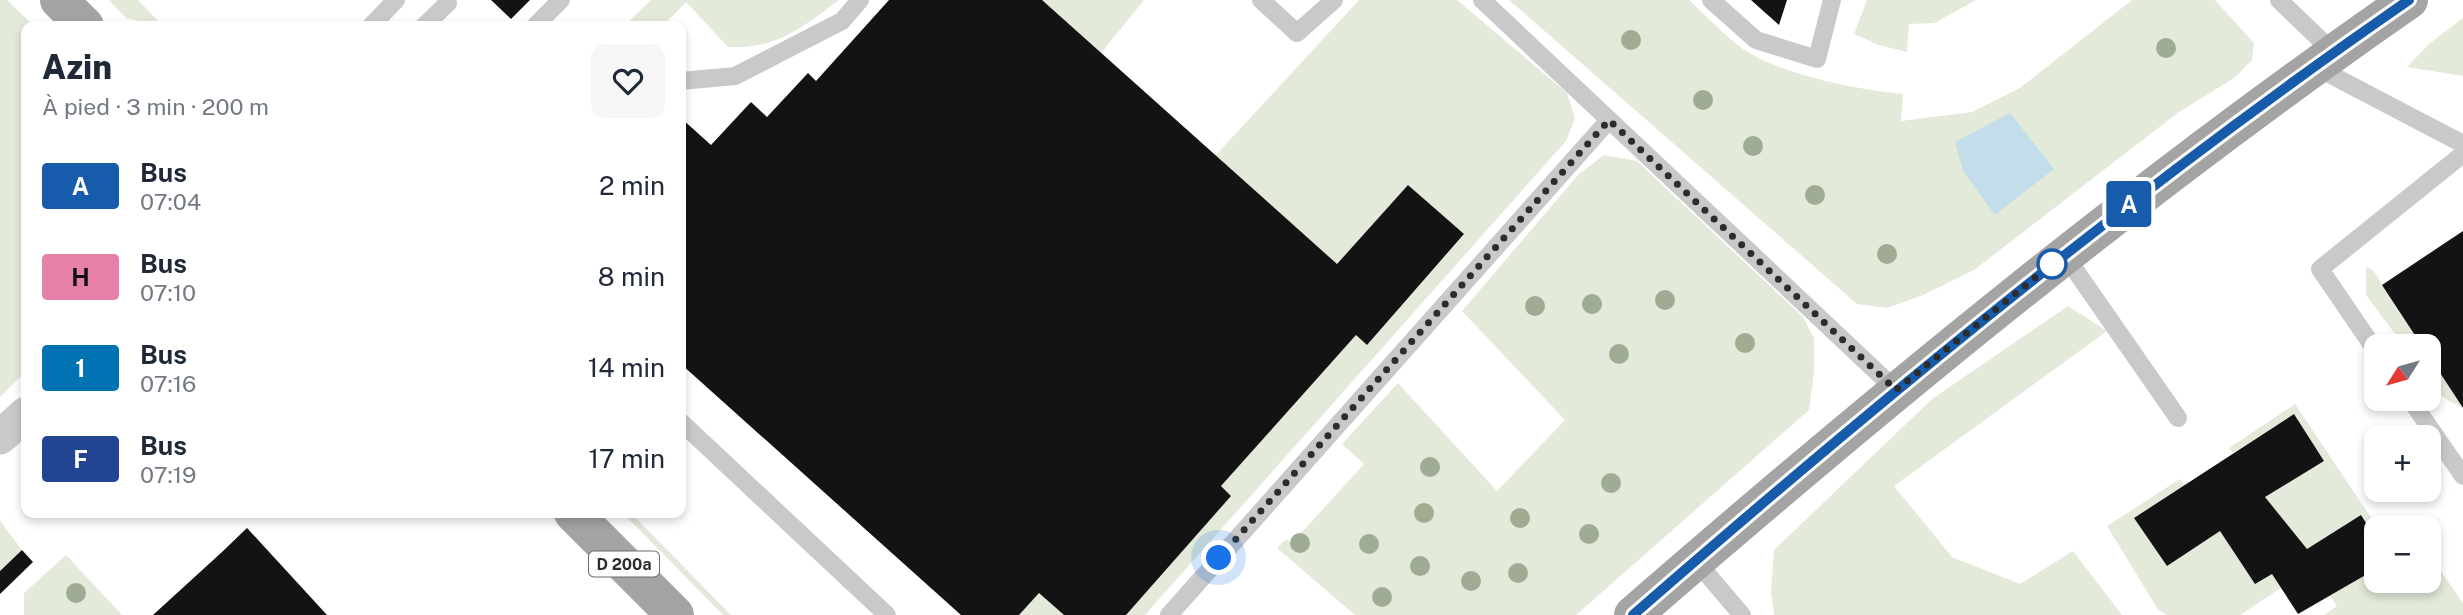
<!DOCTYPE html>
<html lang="fr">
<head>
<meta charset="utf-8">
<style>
	:root { --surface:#fff; --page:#f6f6f7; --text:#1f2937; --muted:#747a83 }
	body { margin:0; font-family:"Public Sans",sans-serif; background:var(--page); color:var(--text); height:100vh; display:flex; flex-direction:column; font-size:26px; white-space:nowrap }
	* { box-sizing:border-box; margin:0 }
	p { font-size:23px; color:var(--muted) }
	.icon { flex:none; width:38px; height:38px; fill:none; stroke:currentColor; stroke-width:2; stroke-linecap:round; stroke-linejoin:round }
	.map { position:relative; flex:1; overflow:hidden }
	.details { position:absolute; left:21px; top:21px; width:665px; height:497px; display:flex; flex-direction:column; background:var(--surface); border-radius:14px; box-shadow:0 4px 10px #0003 }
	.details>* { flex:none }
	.badge { padding:0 14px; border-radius:5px; font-size:24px; line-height:46px }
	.needle { width:46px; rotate:233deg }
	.buttons { position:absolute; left:2364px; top:334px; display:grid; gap:14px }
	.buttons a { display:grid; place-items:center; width:77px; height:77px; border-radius:14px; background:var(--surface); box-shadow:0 4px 10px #0003; font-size:35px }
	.you { position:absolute; width:35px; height:35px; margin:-18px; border:5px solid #fff; border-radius:50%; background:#1a73e8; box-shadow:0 0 0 10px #1a73e833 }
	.map>.badge { position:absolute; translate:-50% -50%; box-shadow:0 0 0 4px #fff }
	.round { display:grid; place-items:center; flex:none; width:74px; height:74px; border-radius:14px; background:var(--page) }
	.headline { display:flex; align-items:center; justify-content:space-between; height:119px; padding:0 21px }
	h1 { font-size:33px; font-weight:800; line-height:52px }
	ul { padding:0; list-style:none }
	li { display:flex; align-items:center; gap:21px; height:91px; padding:0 21px }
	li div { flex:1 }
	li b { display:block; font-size:26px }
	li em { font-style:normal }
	li .badge { min-width:77px; font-weight:700; text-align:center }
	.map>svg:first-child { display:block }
	.green { fill:#e3ead9 }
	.water { fill:#c4ddea }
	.building { fill:#131313 }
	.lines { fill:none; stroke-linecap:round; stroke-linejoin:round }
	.lane { stroke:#c9c9c9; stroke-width:18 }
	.street { stroke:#c9c9c9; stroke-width:35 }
	.primary { stroke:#a4a4a4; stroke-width:38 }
	.tree { fill:#9fab93 }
	.line-casing { stroke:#fff; stroke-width:16 }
	.line { stroke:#175bab; stroke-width:10 }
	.walk { stroke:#2c2c2c; stroke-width:7; stroke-dasharray:0 12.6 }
	.stop-dot { fill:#fff; stroke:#175bab; stroke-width:3.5 }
	.labels { text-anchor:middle; stroke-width:7; stroke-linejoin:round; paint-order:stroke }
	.shield { fill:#fff; stroke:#6b6b6b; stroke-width:2 }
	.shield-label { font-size:16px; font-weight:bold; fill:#2c2c2c }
</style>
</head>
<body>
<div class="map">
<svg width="2463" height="615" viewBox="0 0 2463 615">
	<rect width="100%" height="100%" fill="#fff"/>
	<g class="green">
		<path d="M0,0H7L34,26H26V371L0,397Z"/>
		<path d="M109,0H138L163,26H148L144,22L126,18Z"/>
		<path d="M651,0H839C801,28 778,49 728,47L686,2L663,26H624Z"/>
		<path d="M1042,0H1144L1101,53Z"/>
		<path d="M1359,0H1457L1567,93L1575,118L1566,141L1145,615H1125L1231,496L1221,486L1356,335L1367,345L1464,235L1408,185L1337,264L1215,156Z"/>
		<path d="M1509,0H1689C1706,15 1732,44 1751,54C1792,77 1856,89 1903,94L1901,121L1972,112L2020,88L2132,0H2215L2254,43L2252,60L2234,78L2179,112L1974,270L1923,295L1887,308L1857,304Z"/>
		<path d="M1867,0H1976L1934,23L1909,24L1907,52L1879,45L1854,34Z"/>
		<path d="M2463,18V76L2407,67L2429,44Z"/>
		<path d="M1604,155L1637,161L1803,317L1814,338V372L1809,410L1576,615H1355L1277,548L1286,539L1292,543L1364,464L1342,444L1398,383L1497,491L1565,420L1462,311L1578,175Z"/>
		<path d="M2366,267L2373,270L2422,346H2404L2366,295Z"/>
		<path d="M2068,306L2107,331L1894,486L1952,557L2020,584L2073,551L2122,615H1774L1771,591L1774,550L1932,399Z"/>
		<path d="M2429,356L2462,407C2433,394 2429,388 2429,356Z"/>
		<path d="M2295,404L2378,528L2376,539L2361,516L2307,549L2265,497L2324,461L2294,414L2233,453L2229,448Z"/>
		<path d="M2180,479L2185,485L2134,518L2167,565L2220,531L2272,574L2281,588L2240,615H2168L2159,611L2107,526Z"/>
		<path d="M623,513H631L731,615H723Z"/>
		<path d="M0,521L22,550L0,571Z"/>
		<path d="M66,555L122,615H24V593Z"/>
		<path d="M2376,569V581H2429V575L2440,570L2463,603V615H2324L2337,606L2330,596Z"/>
		<path d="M1039,593L1064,615H1019Z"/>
	</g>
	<path class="water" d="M2010,113L2054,169L1995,215L1963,171L1955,142Z"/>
	<g class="building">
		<path d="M491,0H530L511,19Z"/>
		<path d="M889,0H1042L1337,264L1408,185L1464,234L1367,345L1356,335L1221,486L1231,496L1126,615H1064L1039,593L1019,615H961L681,364V118L711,145L751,102L767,117L808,73L816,81Z"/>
		<path d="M1751,0H1787L1779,25Z"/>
		<path d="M2463,231V408L2429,356V346H2422L2382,285Z"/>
		<path d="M2294,414L2324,461L2265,497L2307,549L2361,515L2376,539V569L2298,614L2272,574L2255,584L2220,531L2167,566L2134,518Z"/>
		<path d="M247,528L327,615H153L222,552Z"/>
		<path d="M22,550L33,562L0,594V571Z"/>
	</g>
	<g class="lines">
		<g class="lane">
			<path d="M1261,0L1297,33L1334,0"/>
			<path d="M1482,0L1896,390"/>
			<path d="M1711,0L1756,40L1817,59L1832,0"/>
			<path d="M2279,0L2333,52"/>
			<path d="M371,26L396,0"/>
			<path d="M424,26L448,3L446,0"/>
			<path d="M535,26L561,0"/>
			<path d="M2314,66L2463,144"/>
			<path d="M681,81L735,76L842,21L860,0"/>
			<path d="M2064,254L2178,418"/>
			<path d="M2376,351L2320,269L2463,154"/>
			<path d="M2410,399L2463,476"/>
			<path d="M681,422L887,615"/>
			<path d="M1696,561L1742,615"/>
			<path d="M1169,615L1609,120"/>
		</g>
		<path class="street" d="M0,437L26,414"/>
		<g class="primary">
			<path d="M59,0L85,26"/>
			<path d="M573,513L675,615"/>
			<path d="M1633,615C1883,398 2137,189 2409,0"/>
		</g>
	</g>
	<g class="tree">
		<circle cx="1631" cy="40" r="10"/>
		<circle cx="2166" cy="48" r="10"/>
		<circle cx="1703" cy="100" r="10"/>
		<circle cx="1753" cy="146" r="10"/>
		<circle cx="1815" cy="195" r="10"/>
		<circle cx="1887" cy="254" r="10"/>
		<circle cx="1665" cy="300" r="10"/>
		<circle cx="1592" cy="304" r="10"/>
		<circle cx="1535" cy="306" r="10"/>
		<circle cx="1745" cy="343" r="10"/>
		<circle cx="1619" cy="354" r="10"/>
		<circle cx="1430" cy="467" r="10"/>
		<circle cx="1611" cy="483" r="10"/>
		<circle cx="1424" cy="513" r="10"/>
		<circle cx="1520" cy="518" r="10"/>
		<circle cx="1589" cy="534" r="10"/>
		<circle cx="1300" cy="543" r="10"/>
		<circle cx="1369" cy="544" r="10"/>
		<circle cx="1420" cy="566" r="10"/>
		<circle cx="1518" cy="573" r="10"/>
		<circle cx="1471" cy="581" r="10"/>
		<circle cx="76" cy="593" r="10"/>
		<circle cx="1382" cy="597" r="10"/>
	</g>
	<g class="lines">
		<g class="line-casing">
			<path id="line" d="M1633,615C1882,398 2137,188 2409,0"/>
		</g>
		<use href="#line" class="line"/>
		<path class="walk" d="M1219,558L1609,120L1896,390L2052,264"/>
	</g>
	<circle class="stop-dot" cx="2052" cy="264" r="14"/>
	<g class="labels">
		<rect class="shield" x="589" y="551.5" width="70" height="25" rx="5"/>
		<g class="shield-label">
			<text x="624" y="570">D 200a</text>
		</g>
	</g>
</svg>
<div class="buttons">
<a><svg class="needle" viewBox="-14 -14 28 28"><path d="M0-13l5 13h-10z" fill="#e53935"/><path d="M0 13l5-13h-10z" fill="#747a83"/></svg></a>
<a>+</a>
<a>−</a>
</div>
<div class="you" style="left:1219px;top:558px"></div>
<b class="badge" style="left:2129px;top:204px;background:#175bab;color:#fff">A</b>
<section class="details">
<div class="headline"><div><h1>Azin</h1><p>À pied · 3 min · 200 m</p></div><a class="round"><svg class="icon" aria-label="heart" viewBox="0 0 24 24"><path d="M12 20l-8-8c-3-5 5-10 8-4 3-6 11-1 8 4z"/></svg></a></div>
<ul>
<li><span class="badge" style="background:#175bab;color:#fff">A</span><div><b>Bus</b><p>07:04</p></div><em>2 min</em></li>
<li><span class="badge" style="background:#e580a9;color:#111">H</span><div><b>Bus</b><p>07:10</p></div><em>8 min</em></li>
<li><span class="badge" style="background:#0173b2;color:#fff">1</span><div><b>Bus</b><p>07:16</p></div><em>14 min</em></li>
<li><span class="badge" style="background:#234393;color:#fff">F</span><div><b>Bus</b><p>07:19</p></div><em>17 min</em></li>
</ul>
</section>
</div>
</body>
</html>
